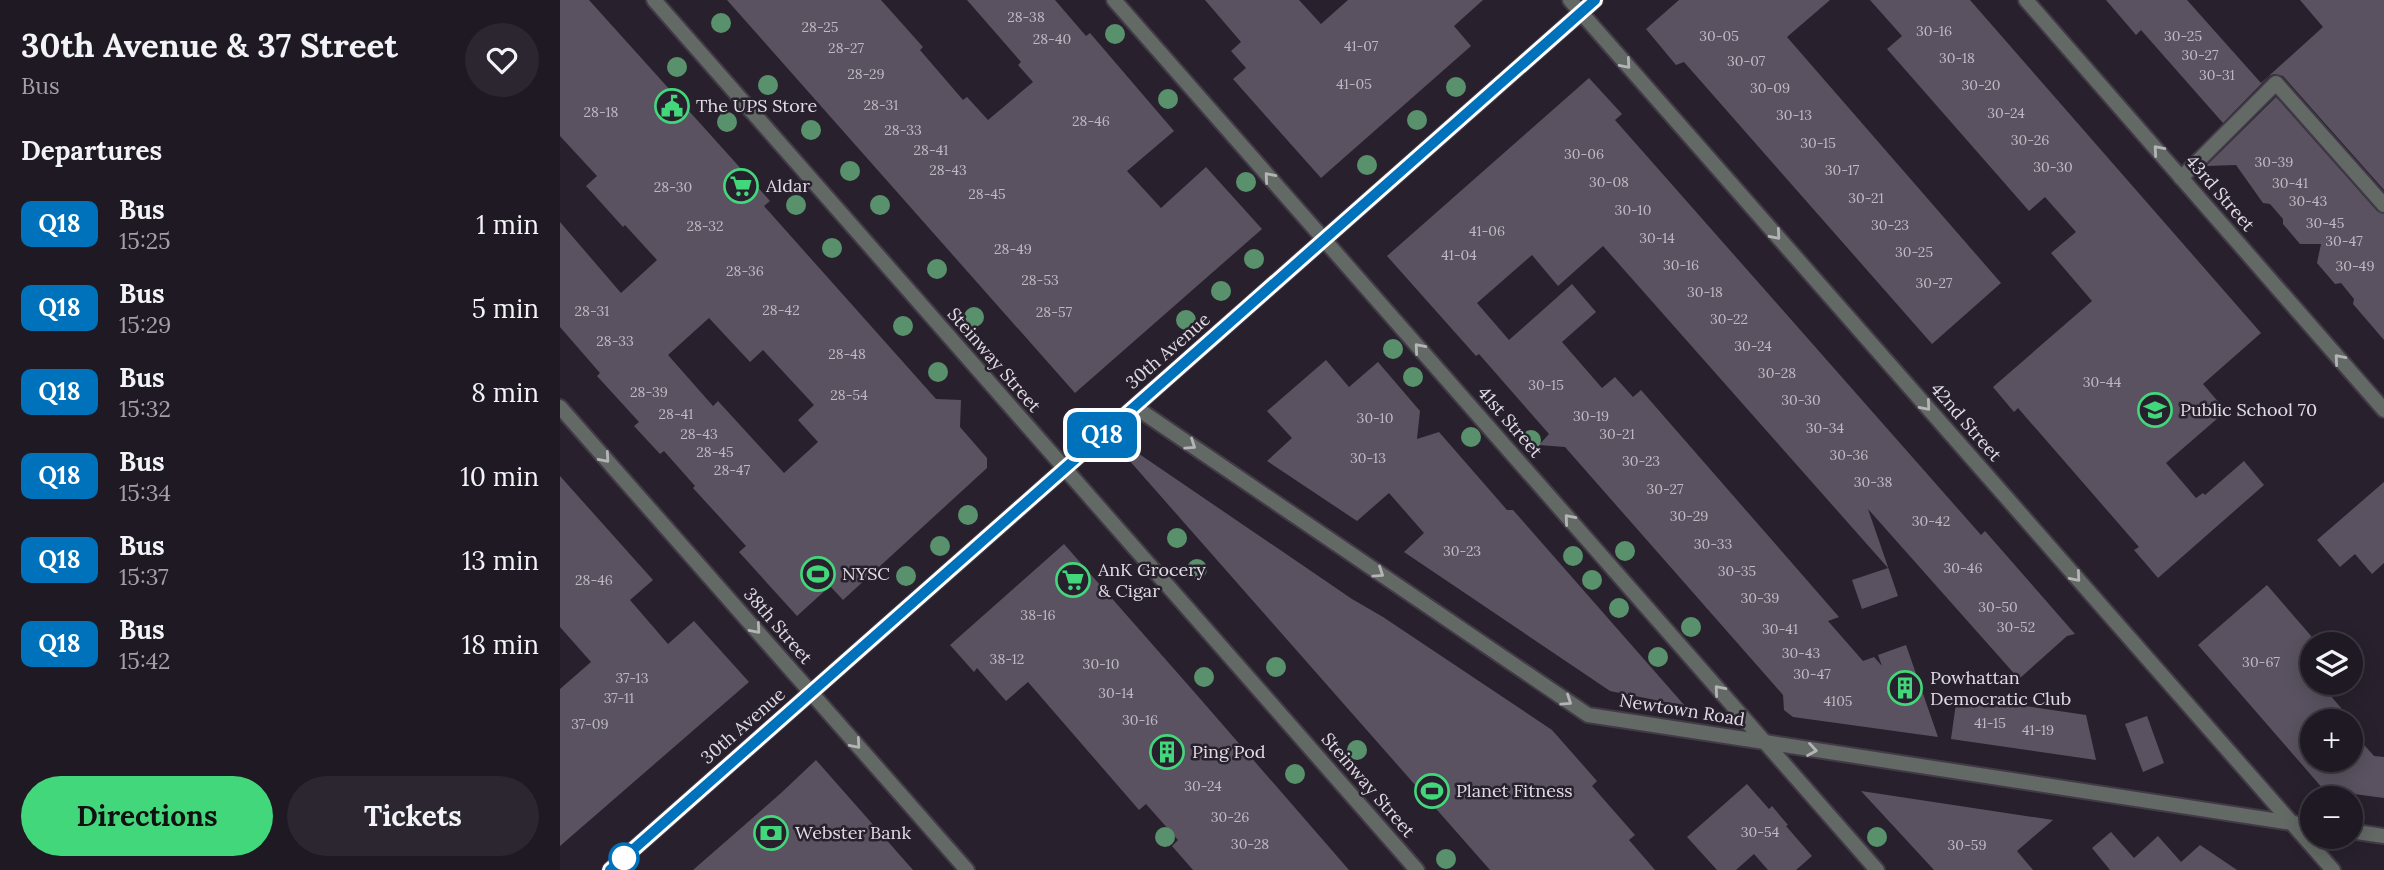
<!DOCTYPE html>
<html lang="en">
<head>
<meta charset="utf-8">
<style>
	:root { --surface:#1e1922; --page:#2b262f; --text:#f1f3f6; --muted:#a1a0a5; --line:#3c3840; --accent:#43d77b }
	body { margin:0; font-family:Lora,serif; background:var(--page); color:var(--text); height:100vh; display:flex; flex-direction:column; font-size:26px; white-space:nowrap }
	* { box-sizing:border-box; margin:0 }
	p { font-size:23px; color:var(--muted) }
	.icon { flex:none; width:38px; height:38px; fill:none; stroke:currentColor; stroke-width:2; stroke-linecap:round; stroke-linejoin:round }
	.map { position:relative; flex:1; overflow:hidden }
	.details { display:flex; flex-direction:column; background:var(--surface); width:560px }
	.details>* { flex:none }
	.badge { padding:0 14px; border-radius:10px; font-size:24px; line-height:46px }
	.controls { position:absolute; left:1740px; top:632px; display:grid; gap:14px }
	.controls a { display:grid; place-items:center; width:63px; height:63px; border-radius:50%; background:var(--surface); box-shadow:0 4px 18px #0003,0 0 0 2px var(--line); font-size:35px }
	.map>.badge { position:absolute; translate:-50% -50%; box-shadow:0 0 0 4px #fff }
	h2 { padding:0 21px; font-size:26px; line-height:63px }
	.round { display:grid; place-items:center; flex:none; width:74px; height:74px; border-radius:37px; background:var(--page) }
	.overview { display:flex; align-items:center; justify-content:space-between; height:119px; padding:0 21px }
	h1 { font-size:33px; font-weight:800; line-height:52px }
	.action { display:flex; gap:14px; margin-top:auto; padding:14px 21px }
	.action a { flex:1; height:80px; border-radius:42px; background:var(--accent); color:#111; font-size:28px; font-weight:800; line-height:80px; text-align:center }
	.action a+a { background:var(--page); color:var(--text) }
	ul { padding:0; list-style:none }
	li { display:flex; align-items:center; gap:21px; height:84px; padding:0 21px }
	li div { flex:1 }
	li b { display:block; font-size:26px }
	li em { font-style:normal }
	li .badge { min-width:77px; font-weight:700; text-align:center }
	main { display:flex; flex:1; min-height:0 }
	.map>svg:first-child { display:block }
	.building { fill:#5a5260; fill-rule:evenodd }
	.lines { fill:none; stroke-linecap:round; stroke-linejoin:round }
	.service-casing { stroke:#423b47; stroke-width:18 }
	.minor-casing { stroke:#423b47; stroke-width:18 }
	.tertiary-casing { stroke:#423b47; stroke-width:18 }
	.service { stroke:#636964; stroke-width:14 }
	.minor { stroke:#636964; stroke-width:14 }
	.tertiary { stroke:#636964; stroke-width:14 }
	.tree { fill:#58916c }
	.oneway { stroke:#b4b4b7 }
	.line-casing { stroke:#fff; stroke-width:16 }
	.line { stroke:#0072bc; stroke-width:10 }
	.stop-dot { fill:#fff; stroke:#0072bc; stroke-width:3.5 }
	.labels { text-anchor:middle; stroke-width:5; stroke-linejoin:round; paint-order:stroke }
	.number-label { font-size:14px; fill:#bebac3 }
	.poi-label { font-size:18px; fill:#e0dce4; stroke:#28212d; text-anchor:start }
	.street-label { font-size:18px; fill:#e0dce4; stroke:#28212d }
</style>
</head>
<body>
<main>
<section class="details">
<div class="overview"><div><h1>30th Avenue &amp; 37 Street</h1><p>Bus</p></div><a class="round"><svg class="icon" aria-label="heart" viewBox="0 0 24 24"><path d="M12 20l-8-8c-3-5 5-10 8-4 3-6 11-1 8 4z"/></svg></a></div>
<h2>Departures</h2>
<ul>
<li><span class="badge" style="background:#0072bc;color:#fff">Q18</span><div><b>Bus</b><p>15:25</p></div><em>1 min</em></li>
<li><span class="badge" style="background:#0072bc;color:#fff">Q18</span><div><b>Bus</b><p>15:29</p></div><em>5 min</em></li>
<li><span class="badge" style="background:#0072bc;color:#fff">Q18</span><div><b>Bus</b><p>15:32</p></div><em>8 min</em></li>
<li><span class="badge" style="background:#0072bc;color:#fff">Q18</span><div><b>Bus</b><p>15:34</p></div><em>10 min</em></li>
<li><span class="badge" style="background:#0072bc;color:#fff">Q18</span><div><b>Bus</b><p>15:37</p></div><em>13 min</em></li>
<li><span class="badge" style="background:#0072bc;color:#fff">Q18</span><div><b>Bus</b><p>15:42</p></div><em>18 min</em></li>
</ul>
<div class="action"><a>Directions</a><a>Tickets</a></div>
</section>
<div class="map">
<svg width="1824" height="870" viewBox="0 0 1824 870">
	<rect width="100%" height="100%" fill="#28212d"/>
	<g class="building">
		<path d="M0,0H29L210,201L204,206L376,399L401,400L400,427L427,458V468L283,600L270,586L237,616L179,552L186,546L133,488L135,486L104,451L100,454L74,426L79,422L37,376L40,373L0,327V222L61,293L97,260L65,225L63,227L26,186L37,176L0,136ZM149,318L190,362L203,350L254,405L238,420L258,442L224,473L158,401L153,406L108,355Z"/>
		<path d="M167,0H321L363,47L360,50L403,100L407,97L428,120L473,82L458,65L461,62L407,0H495L526,36L530,33L614,131L567,171L601,208L646,167L702,229L515,393Z"/>
		<path d="M645,0H739L761,24L788,0H923L894,26L911,46L761,178L673,79L686,68L671,51L681,42Z"/>
		<path d="M1119,0H1270L1227,37L1441,283L1372,344L1124,62L1116,65L1086,29Z"/>
		<path d="M1310,0H1410L1701,333L1643,384L1666,411L1606,463L1636,498L1643,493L1645,495L1684,461L1704,485L1598,578L1574,550L1579,547L1458,408L1454,412L1433,387L1532,301L1491,253L1516,232L1485,197L1469,211L1327,49L1342,36Z"/>
		<path d="M1546,0H1627L1701,83L1763,27L1740,0H1824V190L1723,76L1714,74L1709,76L1663,123L1581,30L1576,35Z"/>
		<path d="M1029,78L1062,114L1055,120L1421,535L1425,531L1515,634L1507,636L1459,679L1308,509L1338,596L1302,609L1292,580L1328,568L1043,246L998,286L972,255L917,303L949,340L1012,284L1036,312L1002,342L1042,388L1055,377L1073,397L1081,390L1279,617L1268,621L1303,661L1314,657L1322,666L1318,655L1346,645L1378,737L1233,717L1224,710L1223,695L1005,447L979,445L989,434L919,354L916,356L827,256Z"/>
		<path d="M1716,97L1817,211L1824,214V340L1793,304L1794,299L1781,283L1775,284L1757,263L1761,244H1740L1723,224V219L1710,204L1703,203L1676,165L1646,166Z"/>
		<path d="M766,360L789,387L818,362L860,411L857,439L879,432L947,510H953L1125,706L1050,691L844,552L864,533L829,493L797,521L707,461L732,438L707,411Z"/>
		<path d="M566,445L792,599L823,617L992,730L1037,781L1032,786L1075,835L1069,840L1095,870H930L561,451Z"/>
		<path d="M0,476L93,580L70,600L108,644L134,621L189,682L0,846V689L31,662L0,627Z"/>
		<path d="M1824,482V563L1812,574L1795,554L1780,567L1757,540Z"/>
		<path d="M504,544L636,694L789,870H633L612,846L618,840L586,804L579,810L468,682L446,701L417,668L414,672L390,645Z"/>
		<path d="M1707,585L1752,637V682H1759L1787,715L1782,719L1784,721H1752V760H1790V729L1814,756L1824,757V798L1764,790L1638,645Z"/>
		<path d="M1397,696L1526,715L1536,760L1391,739Z"/>
		<path d="M1587,716L1604,763L1583,772L1565,724Z"/>
		<path d="M256,760L353,870H133L221,793Z"/>
		<path d="M1187,784L1209,809L1212,806L1228,825L1226,826L1252,856L1236,870H1208L1194,854L1176,870H1157L1127,837Z"/>
		<path d="M1301,791L1493,820L1457,851L1473,870H1374Z"/>
		<path d="M1551,832L1574,858L1598,836L1621,862L1640,845L1677,870H1550L1532,848Z"/>
	</g>
	<g class="lines">
		<g class="service-casing">
			<path id="service" d="M1621,178L1716,83L1824,205"/>
		</g>
		<g class="minor-casing">
			<g id="minor">
				<path d="M554,0L1317,870"/>
				<path d="M1010,0L1773,870"/>
				<path d="M1466,0L1824,410"/>
				<path d="M0,407L407,870"/>
				<path d="M575,407L1028,715L1752,826"/>
				<path d="M504,469L1035,0"/>
				<path d="M1790,831L1824,836"/>
			</g>
		</g>
		<g class="tertiary-casing">
			<g id="tertiary">
				<path d="M94,0L857,870"/>
				<path d="M50,870L504,469"/>
			</g>
		</g>
		<use href="#service" class="service"/>
		<use href="#minor" class="minor"/>
		<use href="#tertiary" class="tertiary"/>
	</g>
	<g class="tree">
		<circle cx="161" cy="23" r="10"/>
		<circle cx="555" cy="34" r="10"/>
		<circle cx="117" cy="67" r="10"/>
		<circle cx="208" cy="85" r="10"/>
		<circle cx="896" cy="87" r="10"/>
		<circle cx="608" cy="99" r="10"/>
		<circle cx="857" cy="120" r="10"/>
		<circle cx="167" cy="122" r="10"/>
		<circle cx="251" cy="130" r="10"/>
		<circle cx="807" cy="165" r="10"/>
		<circle cx="290" cy="171" r="10"/>
		<circle cx="686" cy="182" r="10"/>
		<circle cx="236" cy="205" r="10"/>
		<circle cx="320" cy="205" r="10"/>
		<circle cx="272" cy="248" r="10"/>
		<circle cx="694" cy="259" r="10"/>
		<circle cx="377" cy="269" r="10"/>
		<circle cx="661" cy="291" r="10"/>
		<circle cx="414" cy="317" r="10"/>
		<circle cx="626" cy="320" r="10"/>
		<circle cx="343" cy="326" r="10"/>
		<circle cx="833" cy="349" r="10"/>
		<circle cx="378" cy="372" r="10"/>
		<circle cx="853" cy="377" r="10"/>
		<circle cx="911" cy="437" r="10"/>
		<circle cx="971" cy="440" r="10"/>
		<circle cx="408" cy="515" r="10"/>
		<circle cx="617" cy="538" r="10"/>
		<circle cx="380" cy="546" r="10"/>
		<circle cx="1065" cy="551" r="10"/>
		<circle cx="1013" cy="556" r="10"/>
		<circle cx="637" cy="569" r="10"/>
		<circle cx="346" cy="576" r="10"/>
		<circle cx="1032" cy="580" r="10"/>
		<circle cx="1059" cy="608" r="10"/>
		<circle cx="1131" cy="627" r="10"/>
		<circle cx="1098" cy="657" r="10"/>
		<circle cx="716" cy="667" r="10"/>
		<circle cx="644" cy="677" r="10"/>
		<circle cx="797" cy="750" r="10"/>
		<circle cx="735" cy="774" r="10"/>
		<circle cx="605" cy="837" r="10"/>
		<circle cx="1317" cy="837" r="10"/>
		<circle cx="886" cy="859" r="10"/>
	</g>
	<defs><path id="oneway-chevron" d="M-2-3.5L2.5 0L-2 3.5" fill="none" stroke-width="1.6" stroke-linecap="round" stroke-linejoin="round" transform="scale(1.75)"/></defs>
	<g class="oneway">
		<use href="#oneway-chevron" transform="translate(1066 64) rotate(49)"/>
		<use href="#oneway-chevron" transform="translate(1598 150) rotate(-131)"/>
		<use href="#oneway-chevron" transform="translate(709 177) rotate(-131)"/>
		<use href="#oneway-chevron" transform="translate(1216 235) rotate(49)"/>
		<use href="#oneway-chevron" transform="translate(859 348) rotate(-131)"/>
		<use href="#oneway-chevron" transform="translate(1779 359) rotate(-131)"/>
		<use href="#oneway-chevron" transform="translate(1366 406) rotate(49)"/>
		<use href="#oneway-chevron" transform="translate(631 445) rotate(34)"/>
		<use href="#oneway-chevron" transform="translate(45 458) rotate(49)"/>
		<use href="#oneway-chevron" transform="translate(1009 519) rotate(-131)"/>
		<use href="#oneway-chevron" transform="translate(819 573) rotate(34)"/>
		<use href="#oneway-chevron" transform="translate(1516 577) rotate(49)"/>
		<use href="#oneway-chevron" transform="translate(196 629) rotate(49)"/>
		<use href="#oneway-chevron" transform="translate(1159 690) rotate(-131)"/>
		<use href="#oneway-chevron" transform="translate(1007 701) rotate(34)"/>
		<use href="#oneway-chevron" transform="translate(296 744) rotate(49)"/>
		<use href="#oneway-chevron" transform="translate(1252 750) rotate(9)"/>
	</g>
	<g class="lines">
		<g class="line-casing">
			<path id="line" d="M50,870L1035,0"/>
		</g>
		<use href="#line" class="line"/>
	</g>
	<defs>
		<g id="civic-ring" transform="scale(1.75)"><circle r="9.5" fill="#28212d" stroke="#43d77b" stroke-width="1.5"/><path d="M-.6-6.5H3V-4.5H.6V-3L4-1V1h2V6H-6V1h2V-1L-.6-3ZM-1.2 2.5V6h2.4V2.5Z" fill="#43d77b"/></g>
		<g id="supermarket-ring" transform="scale(1.75)"><circle r="9.5" fill="#28212d" stroke="#43d77b" stroke-width="1.5"/><path d="M-6-5.5h2.5l.6 2H6L4.5 2H-2.5L-4.4-4H-6ZM-1.5 3.2a1.3 1.3 0 1 0 .1 0ZM3 3.2a1.3 1.3 0 1 0 .1 0Z" fill="#43d77b"/></g>
		<g id="school-ring" transform="scale(1.75)"><circle r="9.5" fill="#28212d" stroke="#43d77b" stroke-width="1.5"/><path d="M0-5L7-2L0 1L-7-2ZM-4 1L0 2.5L4 1V4Q0 6-4 4Z" fill="#43d77b"/></g>
		<g id="stadium-ring" transform="scale(1.75)"><circle r="9.5" fill="#28212d" stroke="#43d77b" stroke-width="1.5"/><path d="M0-5a6.5 5 0 1 0 0 10a6.5 5 0 1 0 0-10ZM-3.5-1.8h7v3.6h-7Z" fill="#43d77b"/></g>
		<g id="building-ring" transform="scale(1.75)"><circle r="9.5" fill="#28212d" stroke="#43d77b" stroke-width="1.5"/><path d="M-4-6H4V6H1V3H-1V6H-4ZM-2.5-4.3h1.7v1.8h-1.7ZM.8-4.3h1.7v1.8H.8ZM-2.5-1h1.7V.8h-1.7ZM.8-1h1.7V.8H.8Z" fill="#43d77b"/></g>
		<g id="bank-ring" transform="scale(1.75)"><circle r="9.5" fill="#28212d" stroke="#43d77b" stroke-width="1.5"/><path d="M-6-4H6V4H-6ZM0-2.3a2.3 2.3 0 1 0 0 4.6a2.3 2.3 0 1 0 0-4.6Z" fill="#43d77b"/></g>
	</defs>
	<g fill-rule="evenodd">
		<use href="#civic-ring" x="112" y="106"/>
		<use href="#supermarket-ring" x="181" y="186"/>
		<use href="#school-ring" x="1595" y="410"/>
		<use href="#stadium-ring" x="258" y="574"/>
		<use href="#supermarket-ring" x="513" y="580"/>
		<use href="#building-ring" x="1345" y="688"/>
		<use href="#building-ring" x="607" y="752"/>
		<use href="#stadium-ring" x="872" y="791"/>
		<use href="#bank-ring" x="211" y="833"/>
	</g>
	<circle class="stop-dot" cx="64" cy="858" r="14"/>
	<g class="labels">
		<g class="number-label">
			<text x="466" y="22">28-38</text>
			<text x="260" y="32">28-25</text>
			<text x="1374" y="36">30-16</text>
			<text x="1159" y="41">30-05</text>
			<text x="1623" y="41">30-25</text>
			<text x="492" y="44">28-40</text>
			<text x="801" y="51">41-07</text>
			<text x="286" y="53">28-27</text>
			<text x="1640" y="60">30-27</text>
			<text x="1397" y="63">30-18</text>
			<text x="1186" y="66">30-07</text>
			<text x="306" y="79">28-29</text>
			<text x="1657" y="80">30-31</text>
			<text x="794" y="89">41-05</text>
			<text x="1421" y="90">30-20</text>
			<text x="1210" y="93">30-09</text>
			<text x="321" y="110">28-31</text>
			<text x="41" y="117">28-18</text>
			<text x="1446" y="118">30-24</text>
			<text x="1234" y="120">30-13</text>
			<text x="531" y="126">28-46</text>
			<text x="343" y="135">28-33</text>
			<text x="1470" y="145">30-26</text>
			<text x="1258" y="148">30-15</text>
			<text x="371" y="155">28-41</text>
			<text x="1024" y="159">30-06</text>
			<text x="1714" y="167">30-39</text>
			<text x="1493" y="172">30-30</text>
			<text x="388" y="175">28-43</text>
			<text x="1282" y="175">30-17</text>
			<text x="1049" y="187">30-08</text>
			<text x="1730" y="188">30-41</text>
			<text x="113" y="192">28-30</text>
			<text x="427" y="199">28-45</text>
			<text x="1306" y="203">30-21</text>
			<text x="1748" y="206">30-43</text>
			<text x="1073" y="215">30-10</text>
			<text x="1765" y="228">30-45</text>
			<text x="1330" y="230">30-23</text>
			<text x="145" y="231">28-32</text>
			<text x="927" y="236">41-06</text>
			<text x="1097" y="243">30-14</text>
			<text x="1784" y="246">30-47</text>
			<text x="453" y="254">28-49</text>
			<text x="1354" y="257">30-25</text>
			<text x="899" y="260">41-04</text>
			<text x="1121" y="270">30-16</text>
			<text x="1795" y="271">30-49</text>
			<text x="185" y="276">28-36</text>
			<text x="480" y="285">28-53</text>
			<text x="1374" y="288">30-27</text>
			<text x="1145" y="297">30-18</text>
			<text x="221" y="315">28-42</text>
			<text x="32" y="316">28-31</text>
			<text x="494" y="317">28-57</text>
			<text x="1169" y="324">30-22</text>
			<text x="55" y="346">28-33</text>
			<text x="1193" y="351">30-24</text>
			<text x="287" y="359">28-48</text>
			<text x="1217" y="378">30-28</text>
			<text x="1542" y="387">30-44</text>
			<text x="986" y="390">30-15</text>
			<text x="89" y="397">28-39</text>
			<text x="289" y="400">28-54</text>
			<text x="1241" y="405">30-30</text>
			<text x="116" y="419">28-41</text>
			<text x="1031" y="421">30-19</text>
			<text x="815" y="423">30-10</text>
			<text x="1265" y="433">30-34</text>
			<text x="139" y="439">28-43</text>
			<text x="1057" y="439">30-21</text>
			<text x="155" y="457">28-45</text>
			<text x="1289" y="460">30-36</text>
			<text x="808" y="463">30-13</text>
			<text x="1081" y="466">30-23</text>
			<text x="172" y="475">28-47</text>
			<text x="1313" y="487">30-38</text>
			<text x="1105" y="494">30-27</text>
			<text x="1129" y="521">30-29</text>
			<text x="1371" y="526">30-42</text>
			<text x="1153" y="549">30-33</text>
			<text x="902" y="556">30-23</text>
			<text x="1403" y="573">30-46</text>
			<text x="1177" y="576">30-35</text>
			<text x="34" y="585">28-46</text>
			<text x="1200" y="603">30-39</text>
			<text x="1438" y="612">30-50</text>
			<text x="478" y="620">38-16</text>
			<text x="1456" y="632">30-52</text>
			<text x="1220" y="634">30-41</text>
			<text x="1241" y="658">30-43</text>
			<text x="447" y="664">38-12</text>
			<text x="1701" y="667">30-67</text>
			<text x="541" y="669">30-10</text>
			<text x="1252" y="679">30-47</text>
			<text x="72" y="683">37-13</text>
			<text x="556" y="698">30-14</text>
			<text x="59" y="703">37-11</text>
			<text x="1278" y="706">4105</text>
			<text x="580" y="725">30-16</text>
			<text x="1430" y="728">41-15</text>
			<text x="30" y="729">37-09</text>
			<text x="1478" y="735">41-19</text>
			<text x="643" y="791">30-24</text>
			<text x="670" y="822">30-26</text>
			<text x="1200" y="837">30-54</text>
			<text x="690" y="849">30-28</text>
			<text x="1407" y="850">30-59</text>
		</g>
		<g class="poi-label">
			<text x="136" y="112">The UPS Store</text>
			<text x="206" y="192">Aldar</text>
			<text x="1620" y="416">Public School 70</text>
			<text x="538" y="576">AnK Grocery<tspan x="538" dy="21">&amp; Cigar</tspan></text>
			<text x="282" y="580">NYSC</text>
			<text x="1370" y="684">Powhattan<tspan x="1370" dy="21">Democratic Club</tspan></text>
			<text x="632" y="758">Ping Pod</text>
			<text x="896" y="797">Planet Fitness</text>
			<text x="235" y="839">Webster Bank</text>
		</g>
		<g class="street-label">
			<text transform="translate(1660 193) rotate(49)" y="6">43rd Street</text>
			<text transform="translate(608 351) rotate(-41)" y="6">30th Avenue</text>
			<text transform="translate(434 360) rotate(49)" y="6">Steinway Street</text>
			<text transform="translate(950 422) rotate(49)" y="6">41st Street</text>
			<text transform="translate(1406 422) rotate(49)" y="6">42nd Street</text>
			<text transform="translate(218 626) rotate(49)" y="6">38th Street</text>
			<text transform="translate(1122 710) rotate(9)" y="6">Newtown Road</text>
			<text transform="translate(183 726) rotate(-41)" y="6">30th Avenue</text>
			<text transform="translate(808 785) rotate(49)" y="6">Steinway Street</text>
		</g>
	</g>
</svg>
<div class="controls">
<a><svg class="icon" aria-label="layers" viewBox="0 0 24 24"><path d="M12 4l9 5-9 5-9-5zM3 14l9 5 9-5"/></svg></a>
<a>+</a>
<a>−</a>
</div>
<b class="badge" style="left:542px;top:435px;background:#0072bc;color:#fff">Q18</b>
</div>
</main>
</body>
</html>
